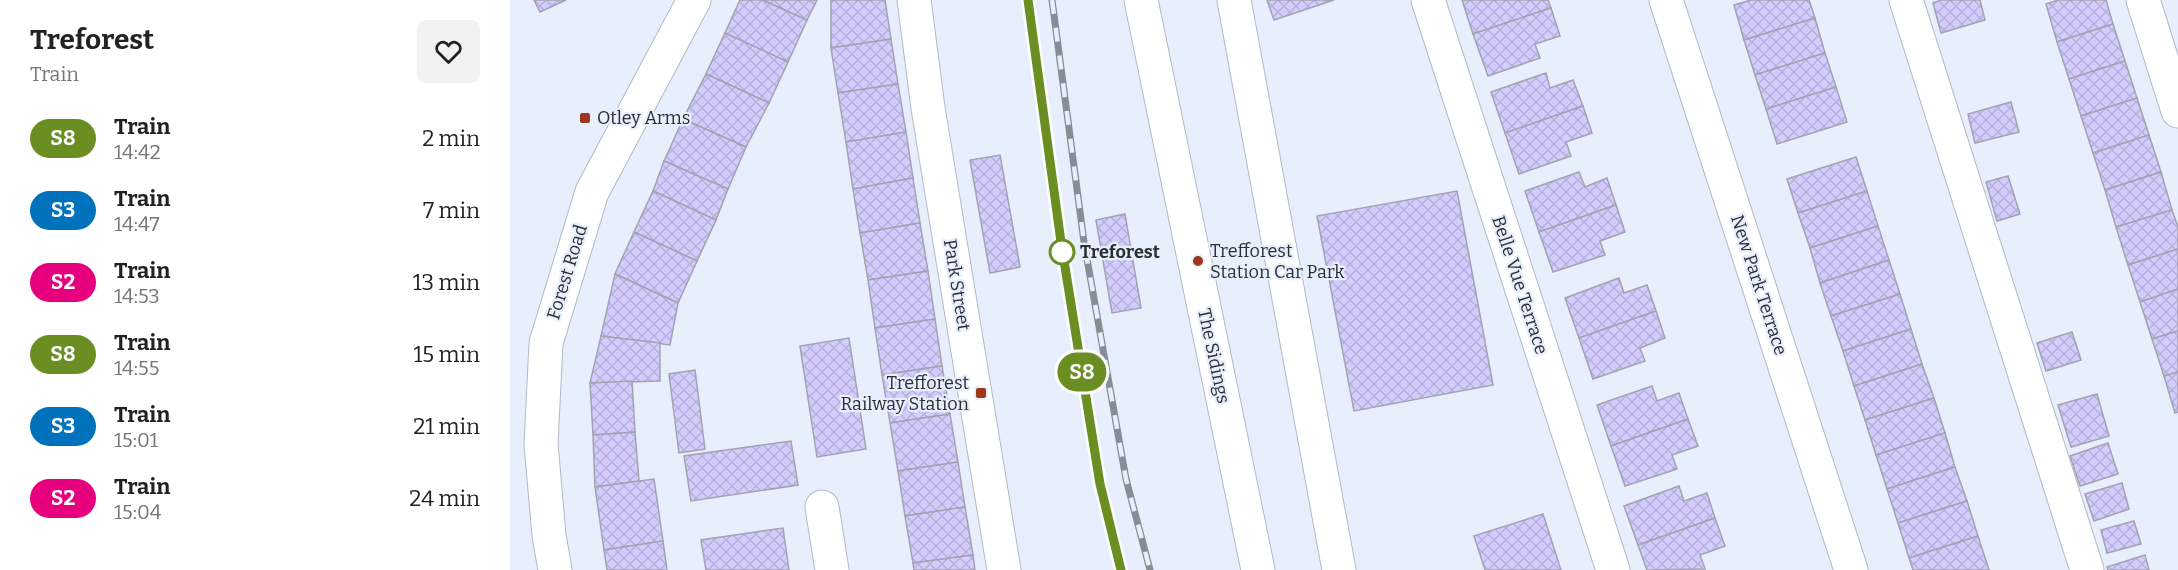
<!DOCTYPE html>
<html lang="en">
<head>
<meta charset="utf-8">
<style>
	:root { --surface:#fff; --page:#f2f2f2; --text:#222; --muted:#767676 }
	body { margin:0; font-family:Bitter,serif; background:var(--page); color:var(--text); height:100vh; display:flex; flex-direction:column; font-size:22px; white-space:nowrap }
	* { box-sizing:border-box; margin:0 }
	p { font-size:20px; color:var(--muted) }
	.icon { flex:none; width:33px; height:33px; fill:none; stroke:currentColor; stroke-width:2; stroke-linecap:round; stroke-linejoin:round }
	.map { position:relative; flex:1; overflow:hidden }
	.drawer { display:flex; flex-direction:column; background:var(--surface); width:510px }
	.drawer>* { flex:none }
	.badge { padding:0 12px; border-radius:20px; font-size:21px; line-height:39px }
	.map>.badge { position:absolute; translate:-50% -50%; box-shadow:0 0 0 3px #fff }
	.round { display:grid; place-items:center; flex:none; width:63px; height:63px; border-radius:9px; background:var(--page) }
	.summary { display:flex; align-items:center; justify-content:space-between; height:102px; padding:0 30px }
	h1 { font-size:28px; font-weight:700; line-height:45px }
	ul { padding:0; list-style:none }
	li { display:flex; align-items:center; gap:18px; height:72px; padding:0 30px }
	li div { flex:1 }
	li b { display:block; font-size:22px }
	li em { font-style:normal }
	li .badge { min-width:66px; font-weight:700; text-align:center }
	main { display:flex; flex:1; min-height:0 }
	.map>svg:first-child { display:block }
	.building { fill:url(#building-cross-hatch); stroke:#a4a2b1; stroke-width:1.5 }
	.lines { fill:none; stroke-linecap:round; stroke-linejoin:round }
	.minor-casing { stroke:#b3b9c7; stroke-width:35 }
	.major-casing { stroke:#b3b9c7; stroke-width:35 }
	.minor { stroke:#fff; stroke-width:33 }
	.major { stroke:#fff; stroke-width:33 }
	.rail-casing { stroke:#878c95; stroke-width:7 }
	.rail { stroke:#e7eefc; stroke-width:4.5; stroke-dasharray:14; stroke-linecap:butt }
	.line-casing { stroke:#fff; stroke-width:14 }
	.line { stroke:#6b8e23; stroke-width:9 }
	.poi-dot { fill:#9f371d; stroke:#e7eefc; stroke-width:2 }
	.stop-dot { fill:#fff; stroke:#6b8e23; stroke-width:3 }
	.labels { text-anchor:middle; stroke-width:4.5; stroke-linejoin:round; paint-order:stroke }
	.poi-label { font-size:18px; fill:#2c2f34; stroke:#e7eefc; text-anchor:start }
	.stop-label { font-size:18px; font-weight:bold; fill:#2c2f34; stroke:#e7eefc; text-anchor:start }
	.street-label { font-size:18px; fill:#2c2f34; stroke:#e7eefc }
</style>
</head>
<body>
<main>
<section class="drawer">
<div class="summary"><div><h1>Treforest</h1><p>Train</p></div><a class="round"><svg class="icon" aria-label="heart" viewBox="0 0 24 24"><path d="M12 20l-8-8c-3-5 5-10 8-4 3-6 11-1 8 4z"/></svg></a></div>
<ul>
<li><span class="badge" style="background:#6b8e23;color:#fff">S8</span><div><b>Train</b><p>14:42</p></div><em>2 min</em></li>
<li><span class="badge" style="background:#0072bc;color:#fff">S3</span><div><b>Train</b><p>14:47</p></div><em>7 min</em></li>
<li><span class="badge" style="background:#e6007e;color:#fff">S2</span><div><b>Train</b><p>14:53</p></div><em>13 min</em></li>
<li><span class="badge" style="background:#6b8e23;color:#fff">S8</span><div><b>Train</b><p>14:55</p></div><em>15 min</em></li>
<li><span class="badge" style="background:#0072bc;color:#fff">S3</span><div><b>Train</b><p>15:01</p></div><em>21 min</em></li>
<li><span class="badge" style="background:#e6007e;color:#fff">S2</span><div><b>Train</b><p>15:04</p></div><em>24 min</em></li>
</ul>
</section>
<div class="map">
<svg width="1668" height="570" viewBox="0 0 1668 570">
	<defs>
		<pattern id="building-cross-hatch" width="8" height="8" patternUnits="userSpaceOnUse" patternTransform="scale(1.5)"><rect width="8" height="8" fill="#d4ccfe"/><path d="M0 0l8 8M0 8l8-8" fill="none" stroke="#b6b0da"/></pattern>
	</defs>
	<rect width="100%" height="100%" fill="#e7eefc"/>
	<g class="building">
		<path d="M24,0H56L30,12Z"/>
		<path d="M230,0H253L297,20L278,62L215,33Z"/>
		<path d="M253,0H307L297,20Z"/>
		<path d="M321,0H375L381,39L321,48Z"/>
		<path d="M757,0H824L764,20Z"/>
		<path d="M952,0H1038L1041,8L963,34Z"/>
		<path d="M1241,0H1299L1305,18L1234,40L1224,5Z"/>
		<path d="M1431,0H1470L1475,20L1431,33L1423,3Z"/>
		<path d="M1548,0H1596L1603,24L1547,42L1536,4Z"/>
		<path d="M1041,8L1050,36L1025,44L1030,58L978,76L963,34Z"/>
		<path d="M1305,18L1315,53L1245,75L1234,40Z"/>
		<path d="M1603,24L1615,61L1559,79L1547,42Z"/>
		<path d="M215,33L278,62L259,103L196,74Z"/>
		<path d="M381,39L388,84L328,93L321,48Z"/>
		<path d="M1315,53L1326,87L1256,109L1245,75Z"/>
		<path d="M1615,61L1627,98L1571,116L1559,79Z"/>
		<path d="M1036,73L1040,88L1063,80L1073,106L995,133L981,92Z"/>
		<path d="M196,74L259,103L236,147L173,119Z"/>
		<path d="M388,84L396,132L336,142L328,93Z"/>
		<path d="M1326,87L1337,122L1267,144L1256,109Z"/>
		<path d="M1627,98L1639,135L1583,153L1571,116Z"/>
		<path d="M1501,102L1509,132L1465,143L1458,114Z"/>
		<path d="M1073,106L1082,133L1056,142L1061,156L1009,174L995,133Z"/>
		<path d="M173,119L236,147L218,189L154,161Z"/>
		<path d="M396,132L403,178L343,189L336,142Z"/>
		<path d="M1639,135L1651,172L1595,190L1583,153Z"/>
		<path d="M490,155L510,267L480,273L460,160Z"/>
		<path d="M1346,157L1357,191L1288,213L1277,179Z"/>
		<path d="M154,161L218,189L206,220L143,191Z"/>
		<path d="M1069,172L1075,187L1097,178L1106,205L1029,232L1015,191Z"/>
		<path d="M1651,172L1662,210L1606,227L1595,190Z"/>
		<path d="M1498,176L1510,214L1487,221L1476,182Z"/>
		<path d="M403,178L410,223L350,233L343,189Z"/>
		<path d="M143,191L206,220L187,261L124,232Z"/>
		<path d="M947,191L983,385L844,411L807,216Z"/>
		<path d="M1357,191L1368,226L1300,248L1288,213Z"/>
		<path d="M1106,205L1115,232L1090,241L1095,255L1043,272L1029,232Z"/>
		<path d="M1662,210L1668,227V249L1618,265L1606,227Z"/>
		<path d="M615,214L631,308L602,313L586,220Z"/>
		<path d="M410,223L418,271L358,280L350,233Z"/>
		<path d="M1368,226L1379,260L1310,283L1300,248Z"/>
		<path d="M124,232L187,261L168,303L105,274Z"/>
		<path d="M1668,249V289L1630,302L1618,265Z"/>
		<path d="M1379,260L1390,294L1321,316L1310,283Z"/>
		<path d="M418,271L425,319L365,328L358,280Z"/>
		<path d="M105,274L168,303L160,345L91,336Z"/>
		<path d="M1109,278L1114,293L1137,285L1146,311L1069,338L1055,298Z"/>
		<path d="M1668,289V331L1642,339L1630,302Z"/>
		<path d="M1390,294L1401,329L1333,351L1321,316Z"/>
		<path d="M1146,311L1155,338L1130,348L1135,361L1083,379L1069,338Z"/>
		<path d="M425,319L432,366L372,375L365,328Z"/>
		<path d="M1401,329L1412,364L1344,386L1333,351Z"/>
		<path d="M1668,331V372L1654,376L1642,339Z"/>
		<path d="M1562,332L1571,360L1536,371L1527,343Z"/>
		<path d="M91,336L150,343V381L80,383Z"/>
		<path d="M339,338L356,449L307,457L290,346Z"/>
		<path d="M1412,364L1424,398L1355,420L1344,386Z"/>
		<path d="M432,366L440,414L380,423L372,375Z"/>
		<path d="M185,370L195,449L169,453L159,374Z"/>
		<path d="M1668,372V412L1665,413L1654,376Z"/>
		<path d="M122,381L125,432L83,435L80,383Z"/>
		<path d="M1142,386L1147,401L1169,393L1178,419L1101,446L1087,405Z"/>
		<path d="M1587,394L1599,436L1561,447L1548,405Z"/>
		<path d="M1424,398L1435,433L1366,455L1355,420Z"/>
		<path d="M440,414L448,462L388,471L380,423Z"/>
		<path d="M1178,419L1188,446L1162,455L1167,469L1115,486L1101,446Z"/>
		<path d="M125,432L129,481L85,487L83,435Z"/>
		<path d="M1435,433L1445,467L1377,489L1366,455Z"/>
		<path d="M281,441L288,485L181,501L174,456Z"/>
		<path d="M1598,443L1608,474L1570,486L1560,456Z"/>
		<path d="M448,462L455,507L395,516L388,471Z"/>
		<path d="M1445,467L1457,501L1388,523L1377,489Z"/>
		<path d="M144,479L153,541L94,550L85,487Z"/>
		<path d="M1612,483L1619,509L1584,521L1575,494Z"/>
		<path d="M1169,486L1174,501L1197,493L1205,518L1128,545L1114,506Z"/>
		<path d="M1457,501L1468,536L1399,558L1388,523Z"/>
		<path d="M455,507L463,555L403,563L395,516Z"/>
		<path d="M1033,514L1051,570H975L964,536Z"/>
		<path d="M1205,518L1215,546L1190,555L1195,569L1137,570L1128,545Z"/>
		<path d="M1624,521L1631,544L1597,553L1591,530Z"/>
		<path d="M273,528L279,570H196L191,540Z"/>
		<path d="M1468,536L1479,570H1403L1399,558Z"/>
		<path d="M153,541L157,570H97L94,550Z"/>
		<path d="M463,555L465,570H404L403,563Z"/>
		<path d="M1635,555L1639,570H1598L1597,567Z"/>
	</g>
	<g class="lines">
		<g class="minor-casing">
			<g id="minor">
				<path d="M631,0L748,570"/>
				<path d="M724,0L829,570"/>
				<path d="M918,0L1103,570"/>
				<path d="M1156,0L1341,570"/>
				<path d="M1396,0L1577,570"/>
				<path d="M1633,0L1668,111"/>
				<path d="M312,507L322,570"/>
			</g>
		</g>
		<g class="major-casing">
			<g id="major">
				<path d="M404,0L418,108L494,570"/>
				<path d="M45,570L39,535L31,444L36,343L82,192L184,0"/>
			</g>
		</g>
		<use href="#minor" class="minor"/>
		<use href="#major" class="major"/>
		<g class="rail-casing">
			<g id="rail">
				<path d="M518,0L551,242L590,484L611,570"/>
				<path d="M542,0L574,242L616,479L640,570"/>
			</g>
		</g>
		<use href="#rail" class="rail"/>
	</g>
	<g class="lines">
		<g class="line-casing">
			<path id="line" d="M518,0L551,242L590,484L611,570"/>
		</g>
		<use href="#line" class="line"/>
	</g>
	<g class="poi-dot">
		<rect x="69" y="112" width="12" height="12" rx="3"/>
		<circle cx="688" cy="261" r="6"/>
		<rect x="465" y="387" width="12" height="12" rx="3"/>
	</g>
	<circle class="stop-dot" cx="552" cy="252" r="12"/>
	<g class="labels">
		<g class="poi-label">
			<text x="87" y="124">Otley Arms</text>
			<text x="700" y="257">Trefforest<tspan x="700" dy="21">Station Car Park</tspan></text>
			<text x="459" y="389" text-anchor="end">Trefforest<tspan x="459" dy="21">Railway Station</tspan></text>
		</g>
		<g class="stop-label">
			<text x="570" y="258">Treforest</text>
		</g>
		<g class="street-label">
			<text transform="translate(57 272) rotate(-73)" y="6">Forest Road</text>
			<text transform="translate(447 285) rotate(81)" y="6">Park Street</text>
			<text transform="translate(1010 285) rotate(72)" y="6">Belle Vue Terrace</text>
			<text transform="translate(1249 285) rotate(72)" y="6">New Park Terrace</text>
			<text transform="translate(704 356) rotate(78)" y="6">The Sidings</text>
		</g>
	</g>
</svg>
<b class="badge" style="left:572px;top:372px;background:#6b8e23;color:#fff">S8</b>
</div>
</main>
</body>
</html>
